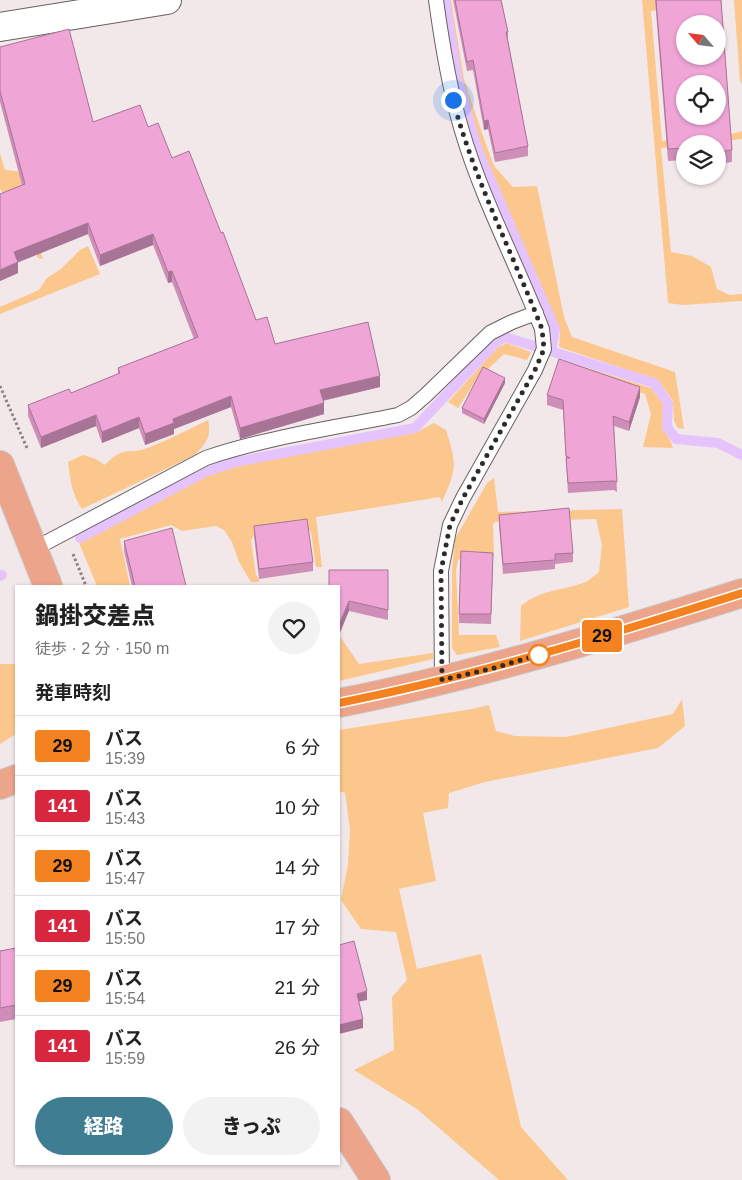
<!DOCTYPE html>
<html lang="ja">
<head>
<meta charset="utf-8">
<style>
	:root { --surface:#fff; --page:#f2f2f2; --text:#222; --muted:#767676; --line:#e0e0e0; --accent:#3e7d92 }
	body { margin:0; font-family:Helvetica,"Noto Sans JP",sans-serif; background:var(--page); color:var(--text); height:100vh; display:flex; flex-direction:column; font-size:19px; white-space:nowrap }
	* { box-sizing:border-box; margin:0 }
	p { font-size:16px; color:var(--muted) }
	.icon { flex:none; width:28px; height:28px; fill:none; stroke:currentColor; stroke-width:2; stroke-linecap:round; stroke-linejoin:round }
	.map { position:relative; flex:1; overflow:hidden }
	.drawer { position:absolute; left:15px; top:585px; width:325px; height:580px; display:flex; flex-direction:column; background:var(--surface); border-radius:0px; box-shadow:0 1px 4px #0004 }
	.drawer>* { flex:none }
	.badge { padding:0 10px; border-radius:4px; font-size:18px; line-height:32px }
	.needle { width:32px; rotate:298deg }
	.fabs { position:absolute; left:676px; top:15px; display:grid; gap:10px }
	.fabs a { display:grid; place-items:center; width:50px; height:50px; border-radius:50%; background:var(--surface); box-shadow:0 1px 4px #0004; font-size:25px }
	.you { position:absolute; width:25px; height:25px; margin:-12px; border:4px solid #fff; border-radius:50%; background:#1a73e8; box-shadow:0 0 0 8px #1a73e833 }
	.map>.badge { position:absolute; translate:-50% -50%; box-shadow:0 0 0 2px #fff }
	h2 { padding:0 20px; font-size:19px; line-height:45px }
	.round { display:grid; place-items:center; flex:none; width:52px; height:52px; border-radius:26px; background:var(--page) }
	.overview { display:flex; align-items:center; justify-content:space-between; height:85px; padding:0 20px }
	h1 { font-size:24px; font-weight:800; line-height:38px }
	.cta { display:flex; gap:10px; margin-top:auto; padding:10px 20px }
	.cta a { flex:1; height:58px; border-radius:30px; background:var(--accent); color:#fff; font-size:20px; font-weight:800; line-height:58px; text-align:center }
	.cta a+a { background:var(--page); color:var(--text) }
	ul { padding:0; list-style:none }
	li { display:flex; align-items:center; gap:15px; height:60px; padding:0 20px; border-top:1px solid var(--line) }
	li div { flex:1 }
	li b { display:block; font-size:19px }
	li em { font-style:normal }
	li .badge { min-width:55px; font-weight:700; text-align:center }
	.map>svg:first-child { display:block }
	.green { fill:#fbc78d }
	.lines { fill:none; stroke-linecap:round; stroke-linejoin:round }
	.stream { stroke:#e5c4fe; stroke-width:10 }
	.lane-casing { stroke:#686060; stroke-width:16 }
	.street-casing { stroke:#686060; stroke-width:30 }
	.primary-casing { stroke:#c9c8c8; stroke-width:30 }
	.path { stroke:#8a8383; stroke-width:3; stroke-dasharray:2.5 2.5; stroke-linecap:butt }
	.lane { stroke:#fff; stroke-width:14 }
	.street { stroke:#fff; stroke-width:28 }
	.primary { stroke:#eca48b; stroke-width:28 }
	.wall { fill:#ce8eb8 }
	.shaded-wall { fill:#a77496 }
	.building { fill:#efa5d6; stroke:#a77496; fill-rule:evenodd }
	.line-casing { stroke:#fff; stroke-width:11 }
	.line { stroke:#f58220; stroke-width:8 }
	.walk { stroke:#2e2a2a; stroke-width:5; stroke-dasharray:0 9 }
	.stop-dot { fill:#fff; stroke:#f58220; stroke-width:2.5 }
</style>
</head>
<body>
<div class="map">
<svg width="742" height="1180" viewBox="0 0 742 1180">
	<rect width="100%" height="100%" fill="#f2e8e9"/>
	<g class="green">
		<path d="M448,0H451L464,79L485,142L494,166L513,187L537,186L564,317L572,337L675,372L684,429L678,428L674,421L673,401L658,380L559,347L560,332L480,144L461,81Z"/>
		<path d="M642,0H721L651,11L662,141L725,136L742,131V139L661,148L671,252L692,256L711,267L717,289L730,295L742,294V301L683,305L668,303Z"/>
		<path d="M734,0H742V84L740,81Z"/>
		<path d="M0,153L5,170L44,174L19,192L43,259L38,258L14,197L2,192L0,188Z"/>
		<path d="M88,246L100,274L0,314V307L39,290L47,278L61,269L80,250Z"/>
		<path d="M507,343L531,352L527,360L504,354L476,380L458,408L448,402L498,347Z"/>
		<path d="M565,361L651,388L663,404V428L671,442L673,448L643,447L651,414L645,394L563,366Z"/>
		<path d="M208,420C212,435 206,444 195,455L82,509C72,495 70,479 68,462L83,455L96,459L105,465C124,444 130,456 150,447C170,439 189,429 208,420Z"/>
		<path d="M434,423L446,430C457,465 457,468 442,502L440,497L316,517L322,567H316L311,532L304,526L255,533L251,540L256,575L259,579V582H251L239,562L232,542L224,530L216,526L182,531L171,525L120,539L130,586H97L79,543L204,475L233,465L419,431Z"/>
		<path d="M494,478L498,512L622,509L629,607L520,641L521,606C540,590 560,591 583,583C589,581 594,576 599,572L602,545L596,519L495,522L493,525L494,557L464,556L458,560L456,570L459,635H496L500,647L457,655L452,648V570L455,539L487,483Z"/>
		<path d="M339,635L359,664L433,653V659L339,681Z"/>
		<path d="M0,664H16V734L0,744Z"/>
		<path d="M682,699L685,726L658,748L485,782L449,793L448,808L423,813L436,881L399,889L417,969L481,954L521,1127L568,1180H499L417,1109L354,1070L394,1050L392,997L407,980L396,932L361,929L341,900L348,864L350,830L345,793L339,791V730L472,709L489,705L496,731L515,736L566,737L673,714Z"/>
	</g>
	<g class="lines">
		<g class="stream">
			<path d="M445,0L458,82L478,151L555,329L551,351"/>
			<path d="M80,538L205,472L235,462L415,428L495,343L505,337L654,383L668,403L667,427L676,439L718,443L742,455"/>
			<path d="M0,576L2,575"/>
		</g>
		<g class="lane-casing">
			<g id="lane">
				<path d="M436,0C442,44 449,88 462,131C482,199 516,262 542,329L544,349L535,370L463,498L450,525L441,571L442,680"/>
				<path d="M34,549L206,458C268,437 334,428 398,415L411,408L426,395L490,333L512,322L536,313"/>
			</g>
		</g>
		<g class="street-casing">
			<path id="street" d="M0,27L167,0"/>
		</g>
		<g class="primary-casing">
			<g id="primary">
				<path d="M0,465L48,586"/>
				<path d="M339,703C476,676 609,635 742,593"/>
				<path d="M0,785L16,779"/>
				<path d="M339,1122L376,1180"/>
			</g>
		</g>
		<g class="path">
			<path d="M0,386L27,448"/>
			<path d="M73,554L86,586"/>
		</g>
		<use href="#lane" class="lane"/>
		<use href="#street" class="street"/>
		<use href="#primary" class="primary"/>
	</g>
	<g class="wall">
		<path d="M453,0H501L508,32V40L528,146V156L495,162L488,129L484,130L473,70L467,71Z"/>
		<path d="M655,0H721L732,150V162L718,164V144H685V160L668,161Z"/>
		<path d="M0,47L93,122L148,127L172,158L256,320L275,344L380,387L323,401L324,414L240,439L231,407L174,429V434L145,445L139,428L102,443L96,426L41,448L28,416V405L71,393L118,374V368L194,339L172,282L168,283L153,245L100,266L88,234L18,262V273L0,281V194L22,185L0,102Z"/>
		<path d="M505,383L484,424L462,413V408Z"/>
		<path d="M547,395L640,397L629,431L614,426L617,492L614,490L568,493L563,410L547,405Z"/>
		<path d="M499,515L573,553V562L555,564V569L503,574L499,525Z"/>
		<path d="M254,526L313,562V571L259,579L254,536Z"/>
		<path d="M124,541L186,586H132L124,551Z"/>
		<path d="M493,562L491,624L459,623V614Z"/>
		<path d="M388,570V620L349,611L339,586Z"/>
		<path d="M16,948V1019L0,1022V951Z"/>
	</g>
	<g class="shaded-wall">
		<path d="M488,120V129L484,130V121Z"/>
		<path d="M88,223V234L14,264V252Z"/>
		<path d="M153,234V245L100,266V255Z"/>
		<path d="M18,262V273L0,281V270Z"/>
		<path d="M172,271V282L168,283V272Z"/>
		<path d="M380,376V387L320,401V390Z"/>
		<path d="M505,378V383L484,424V419Z"/>
		<path d="M640,387V397L629,431V422Z"/>
		<path d="M231,396V407L174,429V434L145,445V434L173,419Z"/>
		<path d="M324,403V414L240,439V428Z"/>
		<path d="M96,415V426L41,448V437Z"/>
		<path d="M139,417V428L102,443V432Z"/>
		<path d="M349,601V611L339,635V625Z"/>
		<path d="M367,991V1000L357,1002V994Z"/>
		<path d="M363,1019V1028L339,1034V1025Z"/>
	</g>
	<g class="building">
		<path d="M455,0H501L508,32H506L528,146L495,153L488,120L484,121L473,60L467,62Z"/>
		<path d="M656,0H721L732,150L718,152V144H685V148L668,149ZM685,24H718V56H685ZM685,84H718V116H685Z"/>
		<path d="M69,29L93,122L140,105L148,127L158,123L172,158L189,151L221,233L223,232L256,320L267,317L275,344L368,322L380,376L320,390L324,403L240,428L231,396L173,419L174,423L145,434L139,417L102,432L96,415L41,437L28,405L69,389L71,393L120,373L118,368L198,337L172,271L168,272L153,234L100,255L88,223L14,252L18,262L0,270V194L25,184L0,91V47Z"/>
		<path d="M559,359L640,387L629,422L613,416L617,482L614,481L568,483L566,458H570L566,456L563,400L547,395Z"/>
		<path d="M483,367L505,378L484,419L462,408Z"/>
		<path d="M569,508L573,553L555,554V560L503,564L499,515Z"/>
		<path d="M307,519L313,562L259,569L254,526Z"/>
		<path d="M172,528L186,586H135L124,541Z"/>
		<path d="M461,551L493,553L491,614H459Z"/>
		<path d="M329,570H388V610L349,601L339,625V586H329Z"/>
		<path d="M354,941L367,991L357,994L363,1019L339,1025V945Z"/>
		<path d="M16,948V1005L0,1008V951Z"/>
	</g>
	<g class="lines">
		<g class="line-casing">
			<path id="line" d="M339,703C476,676 609,635 742,593"/>
		</g>
		<use href="#line" class="line"/>
		<path class="walk" d="M453,100C474,179 512,252 542,329L544,349L535,370L463,498L450,525L441,571L442,680L494,668L548,652L539,655"/>
	</g>
	<circle class="stop-dot" cx="539" cy="655" r="10"/>
</svg>
<div class="fabs">
<a><svg class="needle" viewBox="-14 -14 28 28"><path d="M0-13l5 13h-10z" fill="#e53935"/><path d="M0 13l5-13h-10z" fill="#767676"/></svg></a>
<a><svg class="icon" aria-label="locate" viewBox="0 0 24 24"><circle cx="12" cy="12" r="6"/><path d="M12 2v4M12 18v4M2 12h4M18 12h4"/></svg></a>
<a><svg class="icon" aria-label="layers" viewBox="0 0 24 24"><path d="M12 4l9 5-9 5-9-5zM3 14l9 5 9-5"/></svg></a>
</div>
<div class="you" style="left:453px;top:100px"></div>
<b class="badge" style="left:602px;top:636px;background:#f58220;color:#111">29</b>
<section class="drawer">
<div class="overview"><div><h1>鍋掛交差点</h1><p>徒歩 · 2 分 · 150 m</p></div><a class="round"><svg class="icon" aria-label="heart" viewBox="0 0 24 24"><path d="M12 20l-8-8c-3-5 5-10 8-4 3-6 11-1 8 4z"/></svg></a></div>
<h2>発車時刻</h2>
<ul>
<li><span class="badge" style="background:#f58220;color:#111">29</span><div><b>バス</b><p>15:39</p></div><em>6 分</em></li>
<li><span class="badge" style="background:#d7263d;color:#fff">141</span><div><b>バス</b><p>15:43</p></div><em>10 分</em></li>
<li><span class="badge" style="background:#f58220;color:#111">29</span><div><b>バス</b><p>15:47</p></div><em>14 分</em></li>
<li><span class="badge" style="background:#d7263d;color:#fff">141</span><div><b>バス</b><p>15:50</p></div><em>17 分</em></li>
<li><span class="badge" style="background:#f58220;color:#111">29</span><div><b>バス</b><p>15:54</p></div><em>21 分</em></li>
<li><span class="badge" style="background:#d7263d;color:#fff">141</span><div><b>バス</b><p>15:59</p></div><em>26 分</em></li>
</ul>
<div class="cta"><a>経路</a><a>きっぷ</a></div>
</section>
</div>
</body>
</html>
